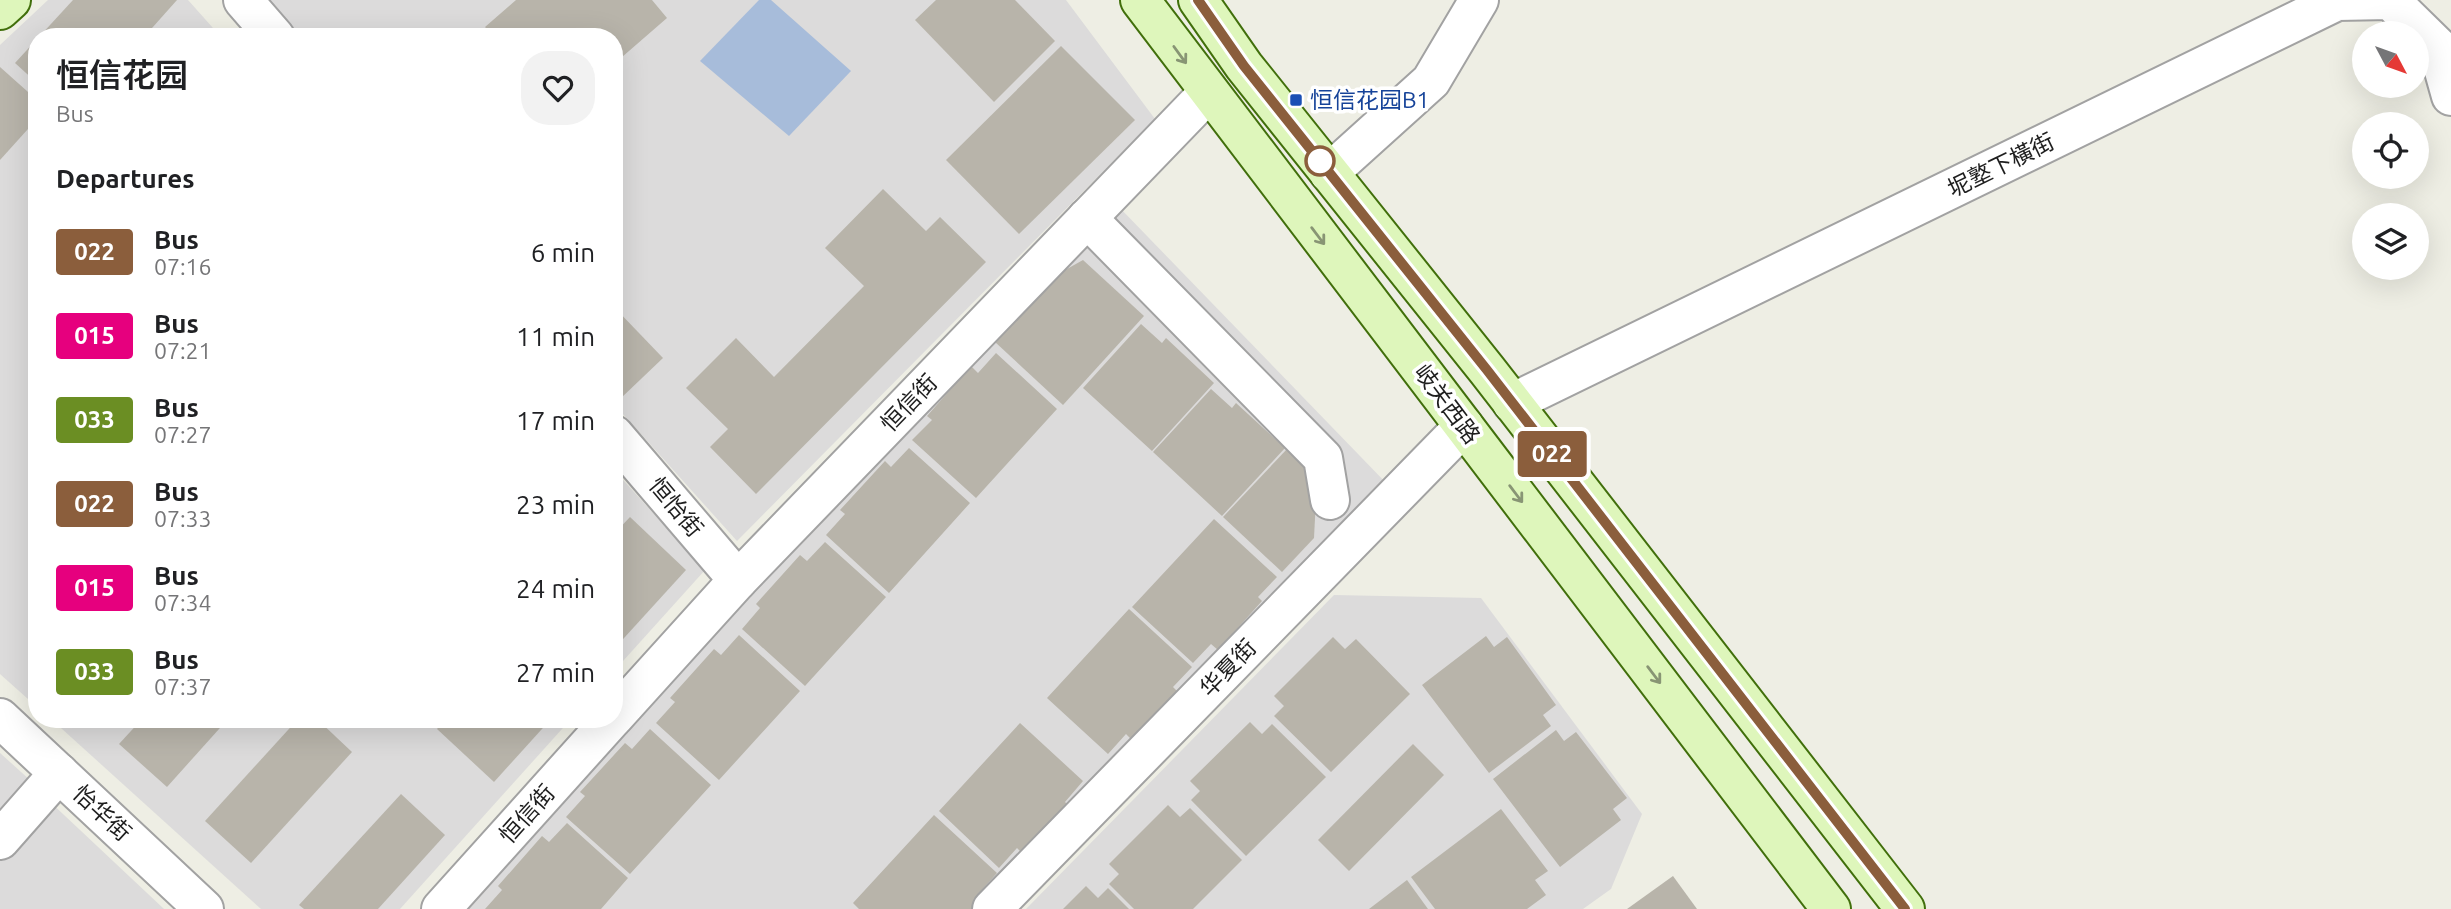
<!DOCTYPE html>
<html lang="en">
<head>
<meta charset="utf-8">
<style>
	:root { --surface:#fff; --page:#f2f2f2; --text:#202124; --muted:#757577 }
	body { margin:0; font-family:Ubuntu,"Noto Sans SC",sans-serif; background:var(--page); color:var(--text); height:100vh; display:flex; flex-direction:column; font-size:26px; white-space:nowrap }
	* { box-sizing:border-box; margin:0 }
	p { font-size:23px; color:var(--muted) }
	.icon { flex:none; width:38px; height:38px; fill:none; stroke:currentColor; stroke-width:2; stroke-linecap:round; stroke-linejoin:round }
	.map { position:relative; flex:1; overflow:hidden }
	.sheet { position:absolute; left:28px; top:28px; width:595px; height:700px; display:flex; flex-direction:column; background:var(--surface); border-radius:28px; box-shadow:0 7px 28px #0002 }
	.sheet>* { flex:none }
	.badge { padding:0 14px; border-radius:5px; font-size:24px; line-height:46px }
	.needle { width:46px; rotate:131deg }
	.fabs { position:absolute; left:2352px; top:21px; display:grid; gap:14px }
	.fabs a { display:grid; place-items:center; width:77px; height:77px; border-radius:50%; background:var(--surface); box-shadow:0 7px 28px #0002; font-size:35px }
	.map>.badge { position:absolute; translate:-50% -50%; box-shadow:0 0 0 4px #fff }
	h2 { padding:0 28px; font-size:26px; line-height:63px }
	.round { display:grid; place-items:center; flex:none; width:74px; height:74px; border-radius:28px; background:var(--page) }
	.overview { display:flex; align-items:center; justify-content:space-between; height:119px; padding:0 28px }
	h1 { font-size:33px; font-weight:600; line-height:52px }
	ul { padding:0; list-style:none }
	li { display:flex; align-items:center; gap:21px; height:84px; padding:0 28px }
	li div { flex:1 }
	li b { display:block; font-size:26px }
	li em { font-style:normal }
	li .badge { min-width:77px; font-weight:700; text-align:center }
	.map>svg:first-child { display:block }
	.residential { fill:#dcdbdb }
	.water { fill:#a7bcda }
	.building { fill:#b8b4aa }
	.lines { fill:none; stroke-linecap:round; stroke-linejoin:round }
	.minor-casing { stroke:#a2a2a2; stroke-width:42 }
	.secondary-casing { stroke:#416f0b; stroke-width:42 }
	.minor { stroke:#fff; stroke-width:38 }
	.secondary { stroke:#def6bb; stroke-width:38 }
	.oneway { stroke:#889574 }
	.line-casing { stroke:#fff; stroke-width:16 }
	.line { stroke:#8b5e3c; stroke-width:10 }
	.transit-dot { fill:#1a4fb4; stroke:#fff; stroke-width:2.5 }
	.stop-dot { fill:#fff; stroke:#8b5e3c; stroke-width:3.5 }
	.labels { text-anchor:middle; stroke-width:7; stroke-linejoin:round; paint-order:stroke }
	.transit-label { font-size:23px; fill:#164399; stroke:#fff; text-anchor:start }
	.street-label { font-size:23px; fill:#1e1e1e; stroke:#fff }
</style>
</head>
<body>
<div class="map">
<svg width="2451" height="909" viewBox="0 0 2451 909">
	<rect width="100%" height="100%" fill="#eeeee4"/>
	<g class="residential">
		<path d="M48,0H188L221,37H37V707L0,674V45Z"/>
		<path d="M252,0H1066L1155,119L737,541L614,404V37H285Z"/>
		<path d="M1118,206L1389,486L979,909H456L549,805Z"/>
		<path d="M614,470L705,570L614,671Z"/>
		<path d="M1334,595L1481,598L1642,814L1611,889L1583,909H1026Z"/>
		<path d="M51,719H571L400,909H261Z"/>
		<path d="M0,753L31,781L0,816Z"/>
		<path d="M47,799L164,909H0V852Z"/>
	</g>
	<path class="water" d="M759,0H771L851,71L789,136L700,61Z"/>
	<g class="building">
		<path d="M73,0H177L144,37H39Z"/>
		<path d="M516,0H652L667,18L614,64V37H494L485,27Z"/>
		<path d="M936,0H1015L1055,41L994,102L915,20Z"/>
		<path d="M37,39V83L15,63Z"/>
		<path d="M1061,46L1135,120L1019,234L946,160Z"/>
		<path d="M0,67L37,100V119L0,160Z"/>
		<path d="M883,189L926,231L940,217L986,262L756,494L710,447L728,429L686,388L736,338L774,377L864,286L825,248Z"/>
		<path d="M1083,260L1144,316L1063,405L995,342L1058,274Z"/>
		<path d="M614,307L663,358L620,399L614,393Z"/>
		<path d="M1141,324L1162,343L1166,338L1214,383L1152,451L1083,388Z"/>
		<path d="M996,353L1057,409L976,498L912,440L932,420L927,416L971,366L978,373Z"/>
		<path d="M1211,389L1232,408L1236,403L1285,448L1222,516L1153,452Z"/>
		<path d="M909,448L970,503L889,593L826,535L845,514L840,510L885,461L891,467Z"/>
		<path d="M1287,449L1317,479L1314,538L1282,572L1223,517Z"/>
		<path d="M630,517L686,570L614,649V534Z"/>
		<path d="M1214,519L1277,577L1258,597L1262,601L1218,650L1211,644L1193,663L1132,607Z"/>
		<path d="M825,542L886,597L805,686L742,629L760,608L756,604L800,555L807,561Z"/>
		<path d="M1129,609L1192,667L1173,687L1178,692L1133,741L1126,734L1108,754L1047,698Z"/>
		<path d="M739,635L800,691L719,780L656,723L675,702L670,698L714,649L721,655Z"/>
		<path d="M1486,636L1494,647L1507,637L1556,705L1543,715L1551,726L1489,773L1422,685Z"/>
		<path d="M1333,637L1345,649L1356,639L1410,694L1331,772L1274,716L1284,706L1274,696Z"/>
		<path d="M142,719H228L167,787L119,744Z"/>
		<path d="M298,719H317L352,752L251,863L205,821Z"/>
		<path d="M446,719H551L494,782L437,729Z"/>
		<path d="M1250,722L1262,734L1272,724L1326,777L1246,856L1191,800L1200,791L1190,781Z"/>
		<path d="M1020,723L1083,781L1065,802L1069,806L1024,855L1017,848L999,868L939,811Z"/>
		<path d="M650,729L711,785L630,874L566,817L585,796L580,792L625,743L632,749Z"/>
		<path d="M1556,730L1564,741L1576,732L1627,798L1613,809L1621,820L1560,867L1493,779Z"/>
		<path d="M1413,744L1444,775L1349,871L1318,840Z"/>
		<path d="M401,794L445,835L378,909H304L299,905Z"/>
		<path d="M1168,805L1180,817L1190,808L1242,860L1193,909H1134L1109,884L1119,874L1109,864Z"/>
		<path d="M1501,809L1548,871L1535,880L1546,895L1527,909H1435L1411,877Z"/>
		<path d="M934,815L997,873L979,893L983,898L972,909H859L853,903Z"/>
		<path d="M567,823L628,878L601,909H485L502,890L498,886L542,836L549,842Z"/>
		<path d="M1673,876L1697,909H1627Z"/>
		<path d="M1407,880L1428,909H1369Z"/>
		<path d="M1086,886L1098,898L1108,888L1129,909H1063Z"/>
	</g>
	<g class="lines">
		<g class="minor-casing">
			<g id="minor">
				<path d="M243,0L275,37"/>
				<path d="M1329,173L1431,81L1479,0"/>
				<path d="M1087,218L1323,458L1330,500"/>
				<path d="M1512,403L2337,1L2390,0L2437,46L2451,96"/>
				<path d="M614,435L738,580"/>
				<path d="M614,717L738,580L1208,93"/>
				<path d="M0,718L204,909"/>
				<path d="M0,840L59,773"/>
				<path d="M441,909L612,719"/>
				<path d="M992,909L1464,426"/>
			</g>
		</g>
		<g class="secondary-casing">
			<g id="secondary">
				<path d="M1140,0L1831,909"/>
				<path d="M1198,0L1244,66L1487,370L1905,909"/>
				<path d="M0,10L11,0"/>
			</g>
		</g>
		<use href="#minor" class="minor"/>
		<use href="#secondary" class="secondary"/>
	</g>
	<defs><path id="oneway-shaft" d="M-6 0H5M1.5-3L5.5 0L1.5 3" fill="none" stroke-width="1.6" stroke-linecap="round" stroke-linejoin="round" transform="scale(1.75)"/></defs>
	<g class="oneway">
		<use href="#oneway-shaft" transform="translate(1180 55) rotate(54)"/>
		<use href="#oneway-shaft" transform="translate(1318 236) rotate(53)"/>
		<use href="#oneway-shaft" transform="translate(1516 494) rotate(53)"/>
		<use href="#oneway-shaft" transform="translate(1654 675) rotate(53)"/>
	</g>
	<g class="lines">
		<g class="line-casing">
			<path id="line" d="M1198,0L1244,66L1487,370L1905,909"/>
		</g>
		<use href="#line" class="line"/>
	</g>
	<rect class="transit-dot" x="1289" y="93" width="14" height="14" rx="3.5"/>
	<circle class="stop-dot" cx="1320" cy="161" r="14"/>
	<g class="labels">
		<g class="transit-label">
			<text x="1310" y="108">恒信花园B1</text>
		</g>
		<g class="street-label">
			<text transform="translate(2001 165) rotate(-26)" y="8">坭墪下橫街</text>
			<text transform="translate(909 403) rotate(-46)" y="8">恒信街</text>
			<text transform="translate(1447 404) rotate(53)" y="8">岐关西路</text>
			<text transform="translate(676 507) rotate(50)" y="8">恒怡街</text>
			<text transform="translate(1228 668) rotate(-46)" y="8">华夏街</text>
			<text transform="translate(102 813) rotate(43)" y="8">怡华街</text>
			<text transform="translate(527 814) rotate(-48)" y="8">恒信街</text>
		</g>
	</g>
</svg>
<div class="fabs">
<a><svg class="needle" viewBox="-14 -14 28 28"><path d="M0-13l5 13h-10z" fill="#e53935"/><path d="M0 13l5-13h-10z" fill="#757577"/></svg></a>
<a><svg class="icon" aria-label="locate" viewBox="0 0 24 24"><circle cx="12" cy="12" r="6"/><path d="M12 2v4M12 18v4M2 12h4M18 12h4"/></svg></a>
<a><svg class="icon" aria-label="layers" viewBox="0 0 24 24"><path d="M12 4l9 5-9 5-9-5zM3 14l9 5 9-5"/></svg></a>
</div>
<b class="badge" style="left:1552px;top:454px;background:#8b5e3c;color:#fff">022</b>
<section class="sheet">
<div class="overview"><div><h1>恒信花园</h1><p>Bus</p></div><a class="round"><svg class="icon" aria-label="heart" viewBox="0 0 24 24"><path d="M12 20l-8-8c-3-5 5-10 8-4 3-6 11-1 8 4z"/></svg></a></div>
<h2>Departures</h2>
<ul>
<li><span class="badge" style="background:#8b5e3c;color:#fff">022</span><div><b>Bus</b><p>07:16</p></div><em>6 min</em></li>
<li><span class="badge" style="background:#e6007e;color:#fff">015</span><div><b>Bus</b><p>07:21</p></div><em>11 min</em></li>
<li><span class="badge" style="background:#6b8e23;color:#fff">033</span><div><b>Bus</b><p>07:27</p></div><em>17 min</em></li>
<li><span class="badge" style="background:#8b5e3c;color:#fff">022</span><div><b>Bus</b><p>07:33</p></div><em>23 min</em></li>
<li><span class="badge" style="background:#e6007e;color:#fff">015</span><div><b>Bus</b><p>07:34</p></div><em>24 min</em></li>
<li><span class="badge" style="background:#6b8e23;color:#fff">033</span><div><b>Bus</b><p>07:37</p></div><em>27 min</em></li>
</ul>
</section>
</div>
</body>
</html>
